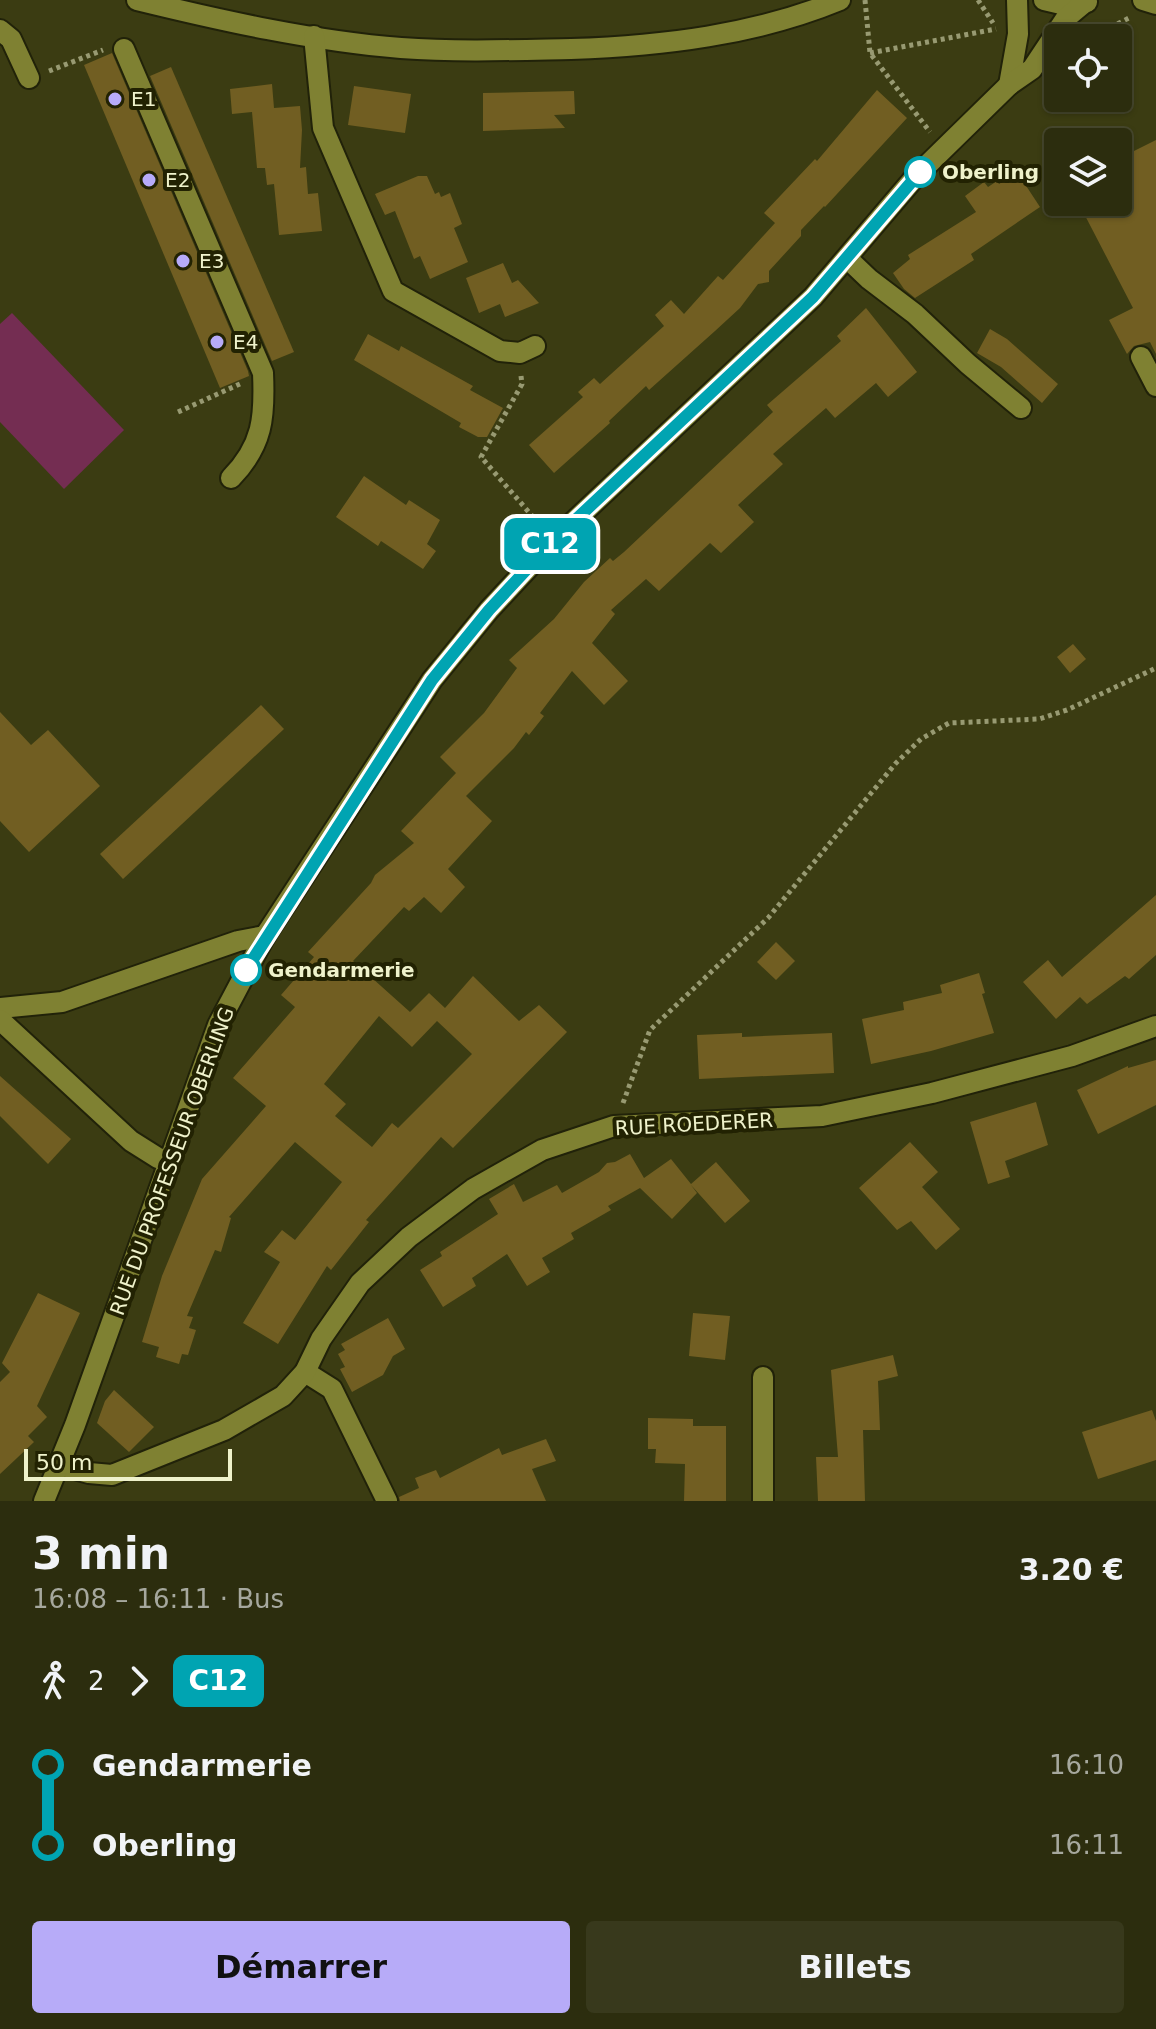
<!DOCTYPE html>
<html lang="fr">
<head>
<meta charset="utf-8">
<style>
	:root { --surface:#2c2d0e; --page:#38391c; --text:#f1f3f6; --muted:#a6a89e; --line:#48492e; --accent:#b7abf8 }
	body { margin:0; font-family:"DejaVu Sans",sans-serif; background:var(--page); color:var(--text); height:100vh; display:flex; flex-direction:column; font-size:30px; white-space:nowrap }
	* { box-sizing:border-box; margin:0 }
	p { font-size:26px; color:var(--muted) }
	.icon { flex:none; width:44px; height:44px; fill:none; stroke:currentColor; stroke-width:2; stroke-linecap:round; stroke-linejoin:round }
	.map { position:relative; height:1501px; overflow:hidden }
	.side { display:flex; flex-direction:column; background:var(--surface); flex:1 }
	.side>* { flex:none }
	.badge { padding:0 16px; border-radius:12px; font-size:28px; line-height:52px }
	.tools { position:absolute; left:1044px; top:24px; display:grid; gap:16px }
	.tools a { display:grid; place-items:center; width:88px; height:88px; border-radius:8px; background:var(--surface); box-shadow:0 2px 6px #0004,0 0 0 2px var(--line); font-size:40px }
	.scale { position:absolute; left:24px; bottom:20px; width:208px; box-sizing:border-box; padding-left:8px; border:4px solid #eff2cb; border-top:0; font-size:22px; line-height:28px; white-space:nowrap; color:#eff2cb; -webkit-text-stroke:6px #222202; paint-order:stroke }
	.map>.badge { position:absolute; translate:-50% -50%; box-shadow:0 0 0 4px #fff }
	.legs { display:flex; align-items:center; gap:12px; height:88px; padding:0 32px; font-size:26px }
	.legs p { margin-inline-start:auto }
	.summary { display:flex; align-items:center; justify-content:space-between; height:136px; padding:0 32px }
	h1 { font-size:44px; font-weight:700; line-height:60px }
	.action { display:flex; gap:16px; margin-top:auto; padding:16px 32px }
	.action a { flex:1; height:92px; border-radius:8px; background:var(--accent); color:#111; font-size:32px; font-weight:700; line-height:92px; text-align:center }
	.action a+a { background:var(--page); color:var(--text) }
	ul { padding:0 32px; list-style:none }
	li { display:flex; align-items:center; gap:28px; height:80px; font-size:30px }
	li i { display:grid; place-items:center; width:12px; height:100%; margin:0 10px; background:currentColor }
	li i::after { content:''; width:20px; height:20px; margin:-10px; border:6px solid; border-radius:50%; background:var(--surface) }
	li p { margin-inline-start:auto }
	li:first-child i { background:linear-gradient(#0000 50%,currentColor 0) }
	li:last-child i { background:linear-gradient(currentColor 50%,#0000 0) }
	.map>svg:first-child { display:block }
	.green { fill:#742d52 }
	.building { fill:#715e22; fill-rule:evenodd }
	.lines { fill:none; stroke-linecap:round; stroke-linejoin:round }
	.minor-casing { stroke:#212209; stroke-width:24 }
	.path { stroke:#989a72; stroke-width:5; stroke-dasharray:4 4; stroke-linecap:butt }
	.minor { stroke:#7f8132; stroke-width:20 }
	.line-1-casing { stroke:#fff; stroke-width:18 }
	.line-1 { stroke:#00a4b2; stroke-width:12 }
	.poi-dot { fill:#b7abf8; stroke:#222202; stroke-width:3 }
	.stop-1-dot { fill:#fff; stroke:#00a4b2; stroke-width:4 }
	.labels { text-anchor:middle; stroke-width:8; stroke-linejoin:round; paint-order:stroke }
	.poi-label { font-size:20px; fill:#eff2cb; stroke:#222202; text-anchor:start }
	.stop-label { font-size:20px; font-weight:bold; fill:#eff2cb; stroke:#222202; text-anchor:start }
	.street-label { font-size:20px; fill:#eff2cb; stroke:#222202 }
</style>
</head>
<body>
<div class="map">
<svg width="1156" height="1501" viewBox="0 0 1156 1501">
	<rect width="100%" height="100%" fill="#3b3c12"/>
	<path class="green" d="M12,313L124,430L64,489L0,422V324Z"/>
	<g class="building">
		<path d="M112,53L248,371L249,376L220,388L84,65Z"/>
		<path d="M171,67L294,352L272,361L150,76Z"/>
		<path d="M272,84L274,108L300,106L302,130L300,168L306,167L308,194L318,193L322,231L279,235L274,184L267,185L265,168H257L252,112L232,114L230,89Z"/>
		<path d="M354,86L411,94L405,133L348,125Z"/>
		<path d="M877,90L907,118L825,207L824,206L801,230V236L769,271V282L758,284L740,308L715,331L649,390L646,386L609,421L610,423L554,473L529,445L583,397L578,392L594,378L600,384L664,326L655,315L671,300L684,314L718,276L723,280L775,223L764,213L815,159L817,161Z"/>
		<path d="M574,91L575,114L554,115L565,128L483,131V93Z"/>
		<path d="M1156,140V354L1150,342L1134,346L1127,354L1109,320L1133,308L1078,202H1118V159Z"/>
		<path d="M1017,172L1040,207L971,254L974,260L915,298L904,289L893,273L910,259L908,255L976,212L965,196L984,182L988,187L997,181L999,184Z"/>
		<path d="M418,176H427L435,194L439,192L441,197L450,193L462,224L454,228L468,262L430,279L420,256L414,259L395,211L385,215L375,194Z"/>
		<path d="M503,263L512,283L518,280L539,303L505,317L500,304L479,313L466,278Z"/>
		<path d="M866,308L917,372L888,397L876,383L835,418L826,408L773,454L783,464L738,505L754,522L721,553L710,543L659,591L646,579L611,610L615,614L592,643L628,681L604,705L572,671L540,713L544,716L529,735L526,732L514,748L466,796L492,821L448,869L465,887L441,913L424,897L409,911L404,907L353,961L410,1012L429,993L445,1008L473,976L519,1021L539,1005L567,1032L453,1148L441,1137L366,1220L369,1222L331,1270L327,1266L278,1344L243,1323L280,1262L264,1252L282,1230L295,1240L342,1182L295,1142L229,1217L231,1218L221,1252L215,1250L187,1316L193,1317L189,1328L196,1330L188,1355L182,1354L179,1364L156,1357L159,1347L142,1342L162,1276L202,1179L266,1106L233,1078L295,1007L281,995L314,957L308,952L371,883L375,875L414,843L401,831L456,773L440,757L484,713L517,668L509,660L554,619L584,582L610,558L613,561L624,552L773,412L767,405L841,341L837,336ZM379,1016L412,1047L437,1021L472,1054L398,1128L392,1123L372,1147L335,1116L346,1104L324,1084Z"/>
		<path d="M990,329L1007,339L1058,384L1042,403L1001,367L977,353Z"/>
		<path d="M368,334L399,351L401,346L473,386L470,390L503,408L487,437H478L459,427L461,423L354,360Z"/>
		<path d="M364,476L406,505L409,500L440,520L427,544L436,551L423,569L381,541L378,546L336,517Z"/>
		<path d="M1073,644L1086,659L1070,673L1057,657Z"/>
		<path d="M261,705L284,729L123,879L100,854Z"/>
		<path d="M0,712L31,745L48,730L100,786L29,852L0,821Z"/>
		<path d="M1156,895V955L1129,979L1125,976L1087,1004L1080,997L1056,1019L1023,982L1048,960L1062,977Z"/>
		<path d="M776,942L795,961L776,980L757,962Z"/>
		<path d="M979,973L985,993L982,994L994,1033L931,1051L871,1064L862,1019L904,1010L903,1002L942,993L940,985Z"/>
		<path d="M742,1033V1037L832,1033L834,1073L699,1079L697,1035Z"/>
		<path d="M1156,1060V1105L1098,1134L1077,1090L1128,1066V1068Z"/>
		<path d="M0,1076L71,1139L48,1164L0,1116Z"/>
		<path d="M1036,1102L1048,1145L1005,1161L1010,1177L988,1184L970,1122Z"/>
		<path d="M910,1142L938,1172L922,1187L960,1229L936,1250L911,1221L897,1230L859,1188Z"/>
		<path d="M630,1154L644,1178L671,1159L691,1184L716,1162L750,1201L725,1223L691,1185L697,1193L672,1219L640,1188L608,1206L611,1210L571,1233L574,1239L542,1258L550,1272L527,1286L507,1254L472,1278L476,1286L443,1307L420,1270L442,1256L440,1252L498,1214L489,1199L514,1184L523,1202L557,1185L562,1193L599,1172L607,1163L615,1162Z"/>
		<path d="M38,1293L80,1313L37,1406L47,1417L28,1436L34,1442L0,1474V1382L10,1372L2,1363Z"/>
		<path d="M693,1313L730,1316L725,1360L689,1356Z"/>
		<path d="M388,1318L405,1349L393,1356L383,1375L352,1392L340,1369L345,1367L338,1354L345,1350L341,1344Z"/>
		<path d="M893,1355L898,1376L878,1381L880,1430H863L865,1501H818L816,1457H838L831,1370Z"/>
		<path d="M114,1390L154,1427L129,1452L97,1423L105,1401Z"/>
		<path d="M1152,1410L1156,1421V1460L1098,1479L1082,1432Z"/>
		<path d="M648,1418L693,1419V1426H726V1501H684L685,1464L655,1463L656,1449H648Z"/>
		<path d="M546,1439L556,1461L532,1469L546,1501H400L399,1497L419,1488L415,1478L436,1470L440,1478L499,1448L502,1455Z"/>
	</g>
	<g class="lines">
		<g class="minor-casing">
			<g id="minor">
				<path d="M137,0C223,21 313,41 401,48C458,52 515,50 571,49C662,46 755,35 840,0"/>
				<path d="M1044,0L1061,4L1087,2"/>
				<path d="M1143,0L1156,4"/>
				<path d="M0,30L11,39L29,78"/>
				<path d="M314,36L323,128L393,291L500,351L520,353L535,346"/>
				<path d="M124,49L263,373C265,417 263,445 231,478"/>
				<path d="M1009,85L1018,34L1017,0"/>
				<path d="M847,258L869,279L915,314L968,364L1021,408"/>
				<path d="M1141,357L1156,386"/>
				<path d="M0,1008L62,1002L238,941L265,936"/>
				<path d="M0,1020L131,1141L158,1158L170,1161"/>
				<path d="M305,1372L332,1389L387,1501"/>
				<path d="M60,1465L89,1473L112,1475L224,1430L283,1396L305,1372L321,1339L360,1283L409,1237L473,1189L542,1150L614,1126L822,1116L932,1093L1072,1056L1156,1026"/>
				<path d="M44,1501L75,1425L218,1025L265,936L432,680L489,610L553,541L813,297L916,176L1009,85L1032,69L1066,18L1084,3"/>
				<path d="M763,1501V1377"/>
			</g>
		</g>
		<g class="path">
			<path d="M865,0L870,53L930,132"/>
			<path d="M978,0L993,23"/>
			<path d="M1089,38L1131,17"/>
			<path d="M870,53L996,29"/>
			<path d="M49,71L103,50"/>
			<path d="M521,376L522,384L481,457L540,525"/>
			<path d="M178,412L242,383"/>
			<path d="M623,1103L650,1030L768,918L896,763L921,739L949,723L1039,719L1067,710L1156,668"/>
		</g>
		<use href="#minor" class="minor"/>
	</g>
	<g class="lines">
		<g class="line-1-casing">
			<path id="line-1" d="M246,970L432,680L489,610L553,541L813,297L920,172"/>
		</g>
		<use href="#line-1" class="line-1"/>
	</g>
	<g class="poi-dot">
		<circle cx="115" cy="99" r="8"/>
		<circle cx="149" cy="180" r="8"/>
		<circle cx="183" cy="261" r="8"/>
		<circle cx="217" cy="342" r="8"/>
	</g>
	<g class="stop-1-dot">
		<circle cx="920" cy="172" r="14"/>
		<circle cx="246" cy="970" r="14"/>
	</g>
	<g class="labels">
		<g class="poi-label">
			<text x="131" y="106">E1</text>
			<text x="165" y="187">E2</text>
			<text x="199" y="268">E3</text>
			<text x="233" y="349">E4</text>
		</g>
		<g class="stop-label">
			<text x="942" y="179">Oberling</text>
			<text x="268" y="977">Gendarmerie</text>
		</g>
		<g class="street-label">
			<text transform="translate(694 1124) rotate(-3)" y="7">RUE ROEDERER</text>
			<text transform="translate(172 1161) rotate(-70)" y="7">RUE DU PROFESSEUR OBERLING</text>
		</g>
	</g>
</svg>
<div class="tools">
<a><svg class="icon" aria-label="locate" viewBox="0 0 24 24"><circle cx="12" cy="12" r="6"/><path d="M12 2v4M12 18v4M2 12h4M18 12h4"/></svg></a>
<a><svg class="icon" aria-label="layers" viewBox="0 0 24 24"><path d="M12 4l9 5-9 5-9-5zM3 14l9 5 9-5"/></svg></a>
</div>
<div class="scale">50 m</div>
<b class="badge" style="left:550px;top:544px;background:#00a4b2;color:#fff">C12</b>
</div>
<section class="side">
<div class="summary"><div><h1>3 min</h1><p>16:08 – 16:11 · Bus</p></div><b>3.20 €</b></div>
<div class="legs"><svg class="icon" aria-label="walk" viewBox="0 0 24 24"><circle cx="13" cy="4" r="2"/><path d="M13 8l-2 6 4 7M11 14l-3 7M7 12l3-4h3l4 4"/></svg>2<svg class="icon" aria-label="forward" viewBox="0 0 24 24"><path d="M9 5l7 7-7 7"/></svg><b class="badge" style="background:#00a4b2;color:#fff">C12</b></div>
<ul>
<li><i style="color:#00a4b2"></i><b>Gendarmerie</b><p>16:10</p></li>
<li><i style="color:#00a4b2"></i><b>Oberling</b><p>16:11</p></li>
</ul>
<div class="action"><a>Démarrer</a><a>Billets</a></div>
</section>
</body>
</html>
